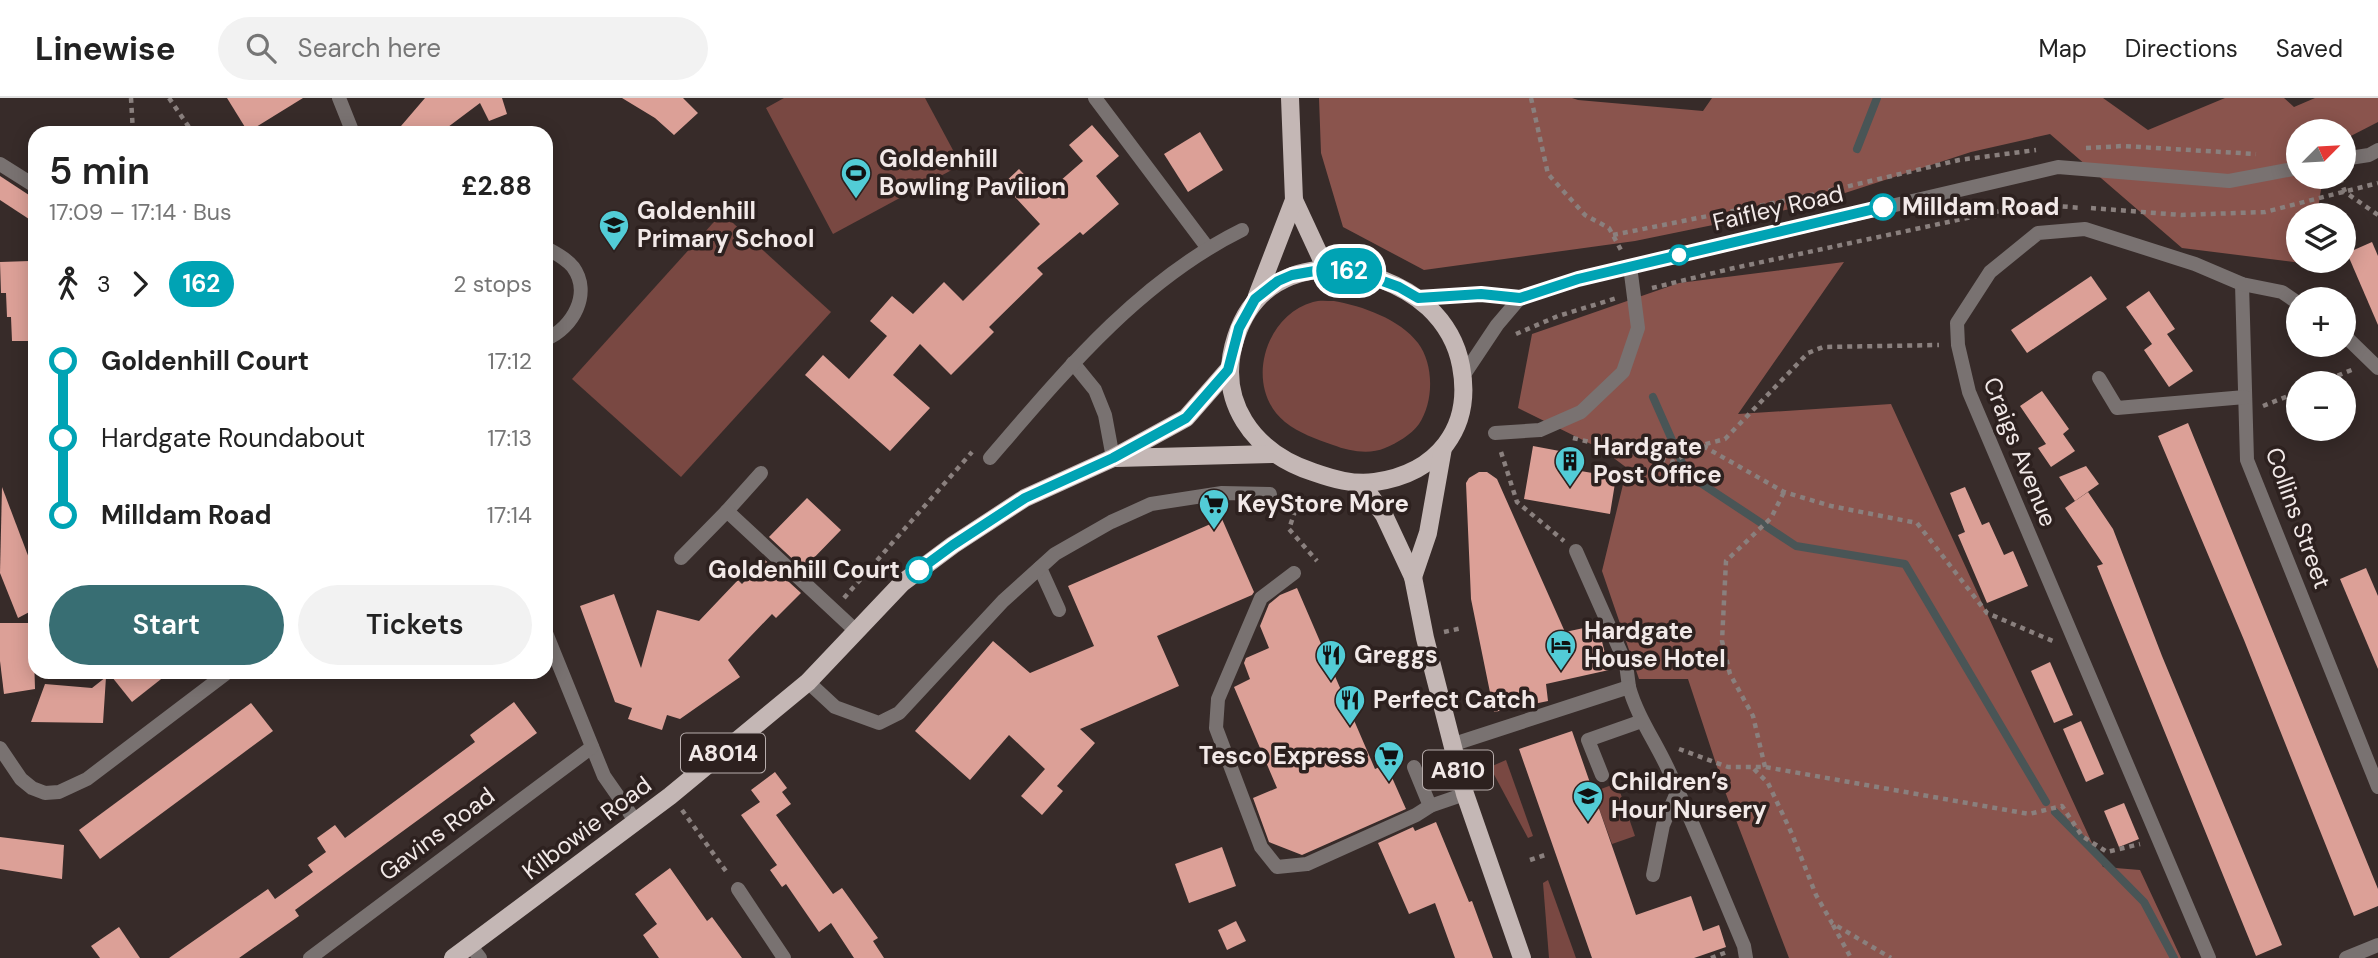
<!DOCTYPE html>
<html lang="en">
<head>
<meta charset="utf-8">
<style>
	:root { --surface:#fff; --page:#f2f2f2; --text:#222; --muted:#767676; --line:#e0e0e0; --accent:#386e73 }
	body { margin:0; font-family:"DM Sans",sans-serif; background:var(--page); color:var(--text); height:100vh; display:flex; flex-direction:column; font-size:26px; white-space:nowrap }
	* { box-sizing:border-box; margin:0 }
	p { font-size:23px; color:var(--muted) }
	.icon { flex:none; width:38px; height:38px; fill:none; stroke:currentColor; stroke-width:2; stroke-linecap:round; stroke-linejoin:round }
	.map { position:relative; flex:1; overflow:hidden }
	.sheet { position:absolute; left:28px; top:28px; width:525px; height:553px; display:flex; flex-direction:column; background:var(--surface); border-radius:21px; box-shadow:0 4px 18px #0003 }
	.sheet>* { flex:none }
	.badge { padding:0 14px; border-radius:23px; font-size:24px; line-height:46px }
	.needle { width:46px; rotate:66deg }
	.fabs { position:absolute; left:2286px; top:21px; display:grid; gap:14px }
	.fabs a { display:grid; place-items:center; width:70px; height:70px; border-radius:50%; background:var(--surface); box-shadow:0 4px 18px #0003; font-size:35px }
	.map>.badge { position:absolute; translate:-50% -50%; box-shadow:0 0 0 4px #fff }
	.legs { display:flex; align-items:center; gap:10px; height:77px; padding:0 21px; font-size:23px }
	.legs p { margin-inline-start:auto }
	.summary { display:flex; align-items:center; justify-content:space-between; height:119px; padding:0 21px }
	h1 { font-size:38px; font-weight:600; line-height:52px }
	.primary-button { display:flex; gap:14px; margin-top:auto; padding:14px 21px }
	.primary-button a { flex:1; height:80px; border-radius:42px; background:var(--accent); color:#fff; font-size:28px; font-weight:600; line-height:80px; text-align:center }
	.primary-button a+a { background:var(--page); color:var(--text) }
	ul { padding:0 21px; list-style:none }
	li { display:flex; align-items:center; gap:24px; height:77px; font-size:26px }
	li i { display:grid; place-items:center; width:10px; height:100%; margin:0 9px; background:currentColor }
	li i::after { content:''; width:18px; height:18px; margin:-9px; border:5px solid; border-radius:50%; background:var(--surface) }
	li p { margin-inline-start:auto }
	li:first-child i { background:linear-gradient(#0000 50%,currentColor 0) }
	li:last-child i { background:linear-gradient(currentColor 50%,#0000 0) }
	header { display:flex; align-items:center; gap:42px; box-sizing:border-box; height:98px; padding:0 35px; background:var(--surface); border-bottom:2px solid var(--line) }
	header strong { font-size:33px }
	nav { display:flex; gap:38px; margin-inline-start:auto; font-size:24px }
	.search { width:490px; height:63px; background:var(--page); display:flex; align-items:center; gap:18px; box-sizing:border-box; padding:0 24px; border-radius:38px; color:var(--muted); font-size:26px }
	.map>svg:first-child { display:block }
	.green { fill:#794842 }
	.forest { fill:#8a544d }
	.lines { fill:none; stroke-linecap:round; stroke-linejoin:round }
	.stream { stroke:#495556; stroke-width:8 }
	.building { fill:#dca097 }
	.path { stroke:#8a807e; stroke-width:4.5; stroke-dasharray:5 5; stroke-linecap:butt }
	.service { stroke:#797271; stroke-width:14 }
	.minor { stroke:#797271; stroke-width:14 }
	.tertiary { stroke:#797271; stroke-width:14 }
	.primary { stroke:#c4b7b5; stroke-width:18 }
	.line-1-casing { stroke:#fff; stroke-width:16 }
	.line-1 { stroke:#00a3b4; stroke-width:10 }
	.stop-1-dot { fill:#fff; stroke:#00a3b4; stroke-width:3.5 }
	.labels { text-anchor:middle; stroke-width:7; stroke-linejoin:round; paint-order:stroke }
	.shield { fill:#2d211f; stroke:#b7adac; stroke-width:2 }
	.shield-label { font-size:23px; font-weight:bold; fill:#f2e9e8 }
	.poi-label { font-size:24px; font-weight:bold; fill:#f2e9e8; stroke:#2d211f; text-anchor:start }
	.stop-label { font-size:24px; font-weight:bold; fill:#f2e9e8; stroke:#2d211f; text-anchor:start }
	.street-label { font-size:24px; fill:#f2e9e8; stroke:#2d211f }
</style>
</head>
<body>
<header>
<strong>Linewise</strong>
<div class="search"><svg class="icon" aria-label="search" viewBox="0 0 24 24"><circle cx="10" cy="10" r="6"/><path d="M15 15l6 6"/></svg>Search here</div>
<nav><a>Map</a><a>Directions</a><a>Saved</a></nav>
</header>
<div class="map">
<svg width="2378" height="860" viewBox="0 0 2378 860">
	<rect width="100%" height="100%" fill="#372b29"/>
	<g class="green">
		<path d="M784,0H925L961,67L833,136L766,10Z"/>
		<path d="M722,115L831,214L681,379L572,281Z"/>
		<path d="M1334,203C1362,208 1400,221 1418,245C1434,266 1434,304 1419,326C1411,337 1397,345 1385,350C1369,357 1349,353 1333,347C1316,341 1299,335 1285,324C1244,291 1263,218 1313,204C1319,202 1327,203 1334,203Z"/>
		<path d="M1506,662L1533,738L1528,740L1490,669Z"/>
		<path d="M1617,685L1635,738L1612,746L1593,694Z"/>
		<path d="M1548,782L1576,860H1549L1543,785Z"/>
	</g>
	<g class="forest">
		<path d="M1319,0H1572L1578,2L1703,13L1712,0H2103L2148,32L2225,0H2284L2294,9L2315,0H2378V24L2343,42V33H2298V79H2323L2317,117H2298V163H2310V166L2182,150L2050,36L1971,54L1805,108L1635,143L1424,172L1343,129L1321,55Z"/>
		<path d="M1844,164L1738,316L1891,306L2103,769L2140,772L2181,860H1789L1726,696L1688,581H1639L1602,473L1627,370L1603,352L1518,310L1532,236L1679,185Z"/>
	</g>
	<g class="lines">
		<g class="stream">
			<path d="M1857,51L1877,0"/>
			<path d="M1653,299L1687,376L1796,448L1905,466L2046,704"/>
			<path d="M2055,714L2144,804L2174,860"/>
		</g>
	</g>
	<g class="building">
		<path d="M227,0H303L248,34Z"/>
		<path d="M425,0H502L507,16L489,23L480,5L440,35H395Z"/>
		<path d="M622,0H683L698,15L674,37L655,20Z"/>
		<path d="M1092,27L1119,58L1096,78L1119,106L1083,137L1080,134L1037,170L1043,176L989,229L994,234L951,277L920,246L893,277L930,310L890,353L805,277L823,257L849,281L887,238L870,223L892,198L913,216L944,184L963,203L1040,126L1003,86L1019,71L1044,97L1083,63L1069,47Z"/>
		<path d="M1200,34L1223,72L1188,94L1164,56Z"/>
		<path d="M0,78L35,101V125L0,102Z"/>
		<path d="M2372,144L2378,158V227L2347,155Z"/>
		<path d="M30,163L31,189H35V243H12L11,219H7L6,195H1L0,164Z"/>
		<path d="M2091,178L2107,201L2027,255L2011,232Z"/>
		<path d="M2149,193L2175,231L2167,236L2193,273L2169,289L2144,252L2152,246L2126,209Z"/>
		<path d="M2042,293L2069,331L2063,336L2075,353L2051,369L2038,350L2046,346L2020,308Z"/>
		<path d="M2188,325L2378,791V808L2354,818L2244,542L2158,338Z"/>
		<path d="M1533,348L1565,354L1563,370L1616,379L1610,416L1524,401Z"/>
		<path d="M2086,368L2099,386L2075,403L2059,379Z"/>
		<path d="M1479,374H1487L1497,381L1565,534L1598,527L1609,572L1546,586L1548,603L1494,614L1471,501L1466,385L1469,380Z"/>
		<path d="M2,389L35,476V511L18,520L0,475Z"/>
		<path d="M1965,389L1982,427L1989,424L2004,457L2013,453L2028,488L1987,505L1958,437L1965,434L1950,395Z"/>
		<path d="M2088,394L2113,431L2162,558L2282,847L2256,858L2097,468L2103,466L2065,410Z"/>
		<path d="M807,400L841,432L806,468L816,478L814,481L769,439Z"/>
		<path d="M1222,421L1254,494L1252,497L1157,538L1179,588L1080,631L1095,645L1057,688L1063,693L1042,717L1021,698L1045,671L1009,637L970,682L915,633L993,543L1030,575L1094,548L1068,488Z"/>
		<path d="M765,462L801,495L776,520L772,516L728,562L740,579L680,621L667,617L662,632L628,621L632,610L615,604L580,508L614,496L641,570L657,512L699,523L738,482L742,486Z"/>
		<path d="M2366,470L2378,498V571L2340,481Z"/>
		<path d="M1297,490L1375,671L1386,666L1406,711L1302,757L1269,744L1253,700L1277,690L1234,589L1250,581L1244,565L1246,560L1269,550L1260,528L1269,506L1280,497Z"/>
		<path d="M0,525H33L35,591L4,596L0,563Z"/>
		<path d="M2050,564L2073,617L2054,625L2031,573Z"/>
		<path d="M108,574H170L132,604Z"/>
		<path d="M106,579L103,625L31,624L45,586L92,590Z"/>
		<path d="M514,604L537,635L295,812L299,818L239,860H169L268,791L275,801L313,774L308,767L326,754L317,740L335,727L345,740L475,644L470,637Z"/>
		<path d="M251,605L273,633L100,761L79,732Z"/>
		<path d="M2081,623L2104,676L2086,684L2063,631Z"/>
		<path d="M1572,633L1636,817L1691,798L1703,833L1719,827L1726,849L1694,860H1592L1519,651Z"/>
		<path d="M775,674L787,690L782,694L791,706L776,717L833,796L842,790L878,840L873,843L884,860H854L831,825L819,834L786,786L782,789L770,772L777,767L741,717L760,704L751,692Z"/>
		<path d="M2124,705L2139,741L2119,749L2104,713Z"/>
		<path d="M1436,724L1469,804L1472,803L1493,860H1455L1435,805L1409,816L1378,745L1413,729L1415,733Z"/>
		<path d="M0,739L64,747L62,781L0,771Z"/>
		<path d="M1222,749L1236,788L1189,805L1175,766Z"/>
		<path d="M670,770L707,823L712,819L742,860H659L643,837L657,826L635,796Z"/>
		<path d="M1236,823L1246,843L1227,852L1218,832Z"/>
		<path d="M119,829L140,860H100L91,848Z"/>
	</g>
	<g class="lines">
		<g class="path">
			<path d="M131,0L133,35"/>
			<path d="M169,0L193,35"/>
			<path d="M1531,0L1548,76L1585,117L1609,130L1621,152"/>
			<path d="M2086,50L2123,48L2256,56"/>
			<path d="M2340,80L2345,94L2378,117"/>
			<path d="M2091,110L2181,117L2265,114L2378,85"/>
			<path d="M1613,137L1803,99L1959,62L2036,52"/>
			<path d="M1652,190L1734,170L2032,106L2082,110"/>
			<path d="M1516,236L1558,218L1617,200"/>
			<path d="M2319,285L2354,271"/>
			<path d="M2263,308L2298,294"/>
			<path d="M1573,340L1672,364L1702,347L1725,341L1808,255L1823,249L1939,247"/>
			<path d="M1703,348L1784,394L1831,408L1917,425L1987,515L2055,544"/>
			<path d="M1501,354L1517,404L1564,443"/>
			<path d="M1288,396L1293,400L1297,407L1289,431L1317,463"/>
			<path d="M844,500L972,354"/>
			<path d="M1444,534L1462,530"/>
			<path d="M1679,651L1728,669H1765L2029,716L2062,708L2082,738L2107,754L2140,746"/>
			<path d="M1765,669L1753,618L1730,576L1722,543L1726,463L1771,420L1784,394"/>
			<path d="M1754,671L1768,685L1792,736L1816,797L1832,825L1891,860"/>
			<path d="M682,712L728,776"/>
			<path d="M1530,762L1548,756"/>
			<path d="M1833,827L1851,860"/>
			<path d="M1711,860L1727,854"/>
		</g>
		<g class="service">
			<path d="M1095,0L1207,149"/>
			<path d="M0,66L35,88"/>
			<path d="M546,150C555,155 566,160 573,169C592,195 573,230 546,241"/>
			<path d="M1495,335L1540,332L1581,314L1623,274L1638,230L1630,168"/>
			<path d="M1576,453L1626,566L1629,589"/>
			<path d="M1294,475L1261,500L1218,601L1216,630L1261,749L1277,769L1307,766L1416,717L1430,708L1414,669"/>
			<path d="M1451,647L1629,589C1637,618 1655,643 1668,671C1695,729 1719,789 1744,848L1746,860"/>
			<path d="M1602,677L1588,642L1642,623"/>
			<path d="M1430,708L1465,696"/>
			<path d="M1653,777L1663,727L1678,692"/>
		</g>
		<g class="minor">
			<path d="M339,0L353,35"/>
			<path d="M2242,186L2247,362L2378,689"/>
			<path d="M2343,236L2378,270"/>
			<path d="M1073,265L1095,292L1105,317L1113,360"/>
			<path d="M2099,280L2117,310L2245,299"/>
			<path d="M990,360C1064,274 1139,183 1242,132"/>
			<path d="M727,413L761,375"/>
			<path d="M681,460L727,413L856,533"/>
			<path d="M1040,470L1059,512"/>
			<path d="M546,535L604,678L636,724"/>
			<path d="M808,584L835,609L879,625L899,615L1003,503L1055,456L1111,424L1151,406L1222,395L1270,396"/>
			<path d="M0,650L21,681L32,690L45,695L59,694L87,681L228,574"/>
			<path d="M738,791L784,860"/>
			<path d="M470,847L480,860"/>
			<path d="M310,860L592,649"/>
			<path d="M2209,860L1969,294L1958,247L1957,225L1990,174L2038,135L2085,131L2195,166L2242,186L2282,194L2298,205"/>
			<path d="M2346,860L2378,847"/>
		</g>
		<g class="tertiary">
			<path d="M2343,61L2369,57L2378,52"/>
			<path d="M1417,200L1481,196L1520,200L1578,181L2058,69L2229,83L2298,70"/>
			<path d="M1463,278L1497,227L1520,200"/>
		</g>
		<g class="primary">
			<path d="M1294,102L1326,171"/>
			<path d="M1326,171C1363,173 1400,184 1428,209C1445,225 1457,246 1461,268C1473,331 1437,375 1375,384C1353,387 1333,381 1313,374C1253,354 1215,303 1236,239C1250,196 1282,174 1326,171Z"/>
			<path d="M1257,198L1294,102L1290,0"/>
			<path d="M1116,360L1273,356"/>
			<path d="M1358,386L1369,396L1384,417L1413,479L1425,540L1465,696L1522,860"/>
			<path d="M1413,479L1428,435L1443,350"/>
			<path d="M453,860L670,698L768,617L808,584L902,485L953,447L1025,400L1113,360L1186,320L1228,272"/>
		</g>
	</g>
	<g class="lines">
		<g class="line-1-casing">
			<path id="line-1" d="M919,472L953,447L1025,400L1113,360L1186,320L1228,272L1239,230L1255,201L1278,183L1292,177L1326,171L1358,174L1399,189L1418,200L1481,196L1520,200L1578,181L1883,109"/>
		</g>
		<use href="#line-1" class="line-1"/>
	</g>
	<defs>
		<g id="stadium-pin" transform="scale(1.575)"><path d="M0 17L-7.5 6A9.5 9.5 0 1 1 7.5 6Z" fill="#52ccd6" stroke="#2d211f"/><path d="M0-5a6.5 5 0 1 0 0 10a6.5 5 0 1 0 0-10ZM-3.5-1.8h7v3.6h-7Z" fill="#111"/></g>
		<g id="school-pin" transform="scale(1.575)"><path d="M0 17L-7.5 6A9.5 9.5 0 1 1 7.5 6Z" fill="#52ccd6" stroke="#2d211f"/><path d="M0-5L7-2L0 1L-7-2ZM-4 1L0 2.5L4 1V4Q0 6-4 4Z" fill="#111"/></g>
		<g id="building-pin" transform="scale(1.575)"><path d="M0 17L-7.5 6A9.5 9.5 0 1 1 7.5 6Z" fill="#52ccd6" stroke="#2d211f"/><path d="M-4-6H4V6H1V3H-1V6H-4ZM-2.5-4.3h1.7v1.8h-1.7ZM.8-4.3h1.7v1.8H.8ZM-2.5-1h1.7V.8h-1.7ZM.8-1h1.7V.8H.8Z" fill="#111"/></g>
		<g id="supermarket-pin" transform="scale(1.575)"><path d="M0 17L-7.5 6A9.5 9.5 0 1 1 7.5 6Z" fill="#52ccd6" stroke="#2d211f"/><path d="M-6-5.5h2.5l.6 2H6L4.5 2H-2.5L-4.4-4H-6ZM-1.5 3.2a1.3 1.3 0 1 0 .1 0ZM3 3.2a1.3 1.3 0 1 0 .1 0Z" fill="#111"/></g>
		<g id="hotel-pin" transform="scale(1.575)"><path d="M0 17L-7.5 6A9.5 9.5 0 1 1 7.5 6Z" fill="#52ccd6" stroke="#2d211f"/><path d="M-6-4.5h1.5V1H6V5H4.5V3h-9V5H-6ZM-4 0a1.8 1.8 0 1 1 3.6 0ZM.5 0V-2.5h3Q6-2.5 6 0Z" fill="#111"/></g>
		<g id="restaurant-pin" transform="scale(1.575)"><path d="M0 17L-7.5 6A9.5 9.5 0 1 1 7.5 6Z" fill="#52ccd6" stroke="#2d211f"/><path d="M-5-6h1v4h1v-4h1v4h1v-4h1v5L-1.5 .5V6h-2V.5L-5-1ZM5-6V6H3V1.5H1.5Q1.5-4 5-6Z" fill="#111"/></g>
	</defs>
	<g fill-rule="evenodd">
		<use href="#stadium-pin" x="856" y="75"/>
		<use href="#school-pin" x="614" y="127"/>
		<use href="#building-pin" x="1570" y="363"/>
		<use href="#supermarket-pin" x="1214" y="406"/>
		<use href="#hotel-pin" x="1561" y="547"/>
		<use href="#restaurant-pin" x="1331" y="557"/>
		<use href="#restaurant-pin" x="1350" y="602"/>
		<use href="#supermarket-pin" x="1389" y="658"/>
		<use href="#school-pin" x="1588" y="698"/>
	</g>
	<g class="stop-1-dot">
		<circle cx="1883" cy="109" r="12"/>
		<circle cx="1679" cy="157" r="9"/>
		<circle cx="919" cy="472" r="12"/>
	</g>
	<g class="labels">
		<g class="shield">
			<rect x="681" y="635.5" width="84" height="39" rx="5"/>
			<rect x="1423" y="652.5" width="70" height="39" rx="5"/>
		</g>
		<g class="shield-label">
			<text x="723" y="663">A8014</text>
			<text x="1458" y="680">A810</text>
		</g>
		<g class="poi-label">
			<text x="879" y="69">Goldenhill<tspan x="879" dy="28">Bowling Pavilion</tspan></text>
			<text x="637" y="121">Goldenhill<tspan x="637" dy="28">Primary School</tspan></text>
			<text x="1593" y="357">Hardgate<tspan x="1593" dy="28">Post Office</tspan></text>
			<text x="1237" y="414">KeyStore More</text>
			<text x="1584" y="541">Hardgate<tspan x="1584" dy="28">House Hotel</tspan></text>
			<text x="1354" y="565">Greggs</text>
			<text x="1373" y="610">Perfect Catch</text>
			<text x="1366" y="666" text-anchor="end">Tesco Express</text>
			<text x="1611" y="692">Children’s<tspan x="1611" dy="28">Hour Nursery</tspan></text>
		</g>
		<g class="stop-label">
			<text x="1902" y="117">Milldam Road</text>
			<text x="900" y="480" text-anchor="end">Goldenhill Court</text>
		</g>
		<g class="street-label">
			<text transform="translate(1778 110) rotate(-13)" y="8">Faifley Road</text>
			<text transform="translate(2020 354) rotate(68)" y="8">Craigs Avenue</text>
			<text transform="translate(2298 420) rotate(70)" y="8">Collins Street</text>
			<text transform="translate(587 730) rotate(-37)" y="8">Kilbowie Road</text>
			<text transform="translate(437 736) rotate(-37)" y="8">Gavins Road</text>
		</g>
	</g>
</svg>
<div class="fabs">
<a><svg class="needle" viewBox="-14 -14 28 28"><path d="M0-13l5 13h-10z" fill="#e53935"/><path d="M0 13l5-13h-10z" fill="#767676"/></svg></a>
<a><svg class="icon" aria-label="layers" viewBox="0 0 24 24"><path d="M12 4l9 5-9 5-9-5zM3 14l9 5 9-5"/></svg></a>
<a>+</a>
<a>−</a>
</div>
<b class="badge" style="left:1349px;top:173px;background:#00a3b4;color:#fff">162</b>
<section class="sheet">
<div class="summary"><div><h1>5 min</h1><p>17:09 – 17:14 · Bus</p></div><b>£2.88</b></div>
<div class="legs"><svg class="icon" aria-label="walk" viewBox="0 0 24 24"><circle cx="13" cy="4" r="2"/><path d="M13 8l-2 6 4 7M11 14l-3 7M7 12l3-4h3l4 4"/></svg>3<svg class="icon" aria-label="forward" viewBox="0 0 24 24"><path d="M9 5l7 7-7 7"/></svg><b class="badge" style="background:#00a3b4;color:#fff">162</b><p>2 stops</p></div>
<ul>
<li><i style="color:#00a3b4"></i><b>Goldenhill Court</b><p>17:12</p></li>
<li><i style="color:#00a3b4"></i><span>Hardgate Roundabout</span><p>17:13</p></li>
<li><i style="color:#00a3b4"></i><b>Milldam Road</b><p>17:14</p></li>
</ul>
<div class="primary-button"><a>Start</a><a>Tickets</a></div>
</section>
</div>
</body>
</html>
